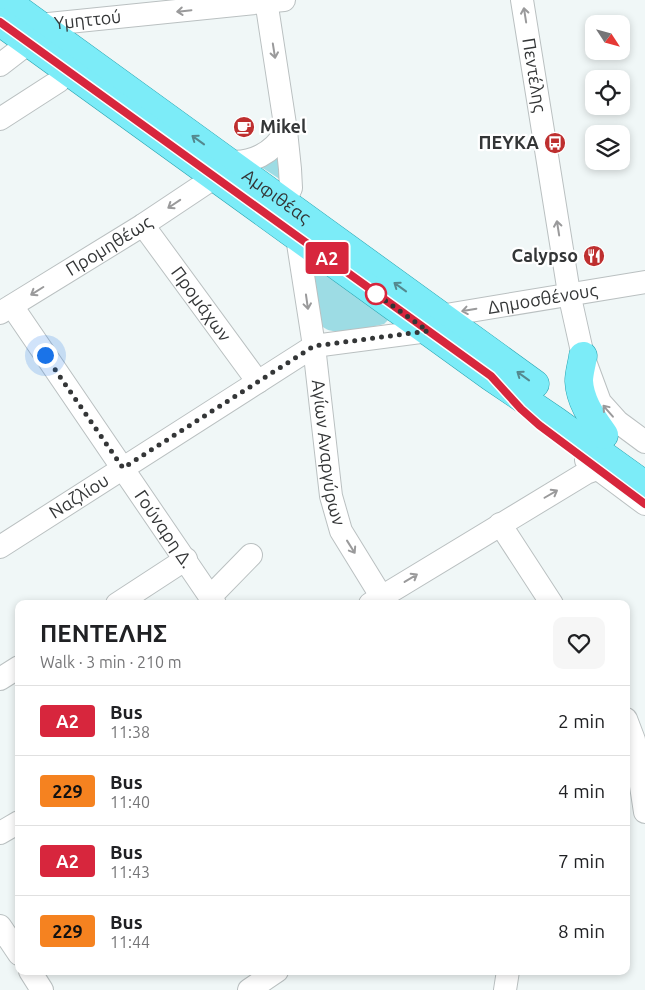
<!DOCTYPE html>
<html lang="en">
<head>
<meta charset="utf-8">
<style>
	:root { --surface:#fff; --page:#f6f6f6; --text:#202124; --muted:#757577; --line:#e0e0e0 }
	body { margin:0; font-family:Ubuntu,sans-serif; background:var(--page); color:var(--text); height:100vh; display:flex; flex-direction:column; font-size:19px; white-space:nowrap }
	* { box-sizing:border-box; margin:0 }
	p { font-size:16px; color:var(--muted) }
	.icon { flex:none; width:28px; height:28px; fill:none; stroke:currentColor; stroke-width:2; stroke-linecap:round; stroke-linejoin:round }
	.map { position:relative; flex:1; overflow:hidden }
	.panel { position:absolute; left:15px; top:600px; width:615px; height:375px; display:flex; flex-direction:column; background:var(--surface); border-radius:10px; box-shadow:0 2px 8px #0003 }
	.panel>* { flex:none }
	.badge { padding:0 10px; border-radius:4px; font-size:18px; line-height:32px }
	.needle { width:32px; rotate:126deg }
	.buttons { position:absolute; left:585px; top:15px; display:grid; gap:10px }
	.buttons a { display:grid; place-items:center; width:45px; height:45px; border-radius:10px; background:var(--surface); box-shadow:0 2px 8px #0003; font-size:25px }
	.you { position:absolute; width:25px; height:25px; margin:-12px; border:4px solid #fff; border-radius:50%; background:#1a73e8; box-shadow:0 0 0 8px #1a73e833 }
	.map>.badge { position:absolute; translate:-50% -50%; box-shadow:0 0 0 2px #fff }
	.round { display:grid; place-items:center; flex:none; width:52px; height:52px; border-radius:10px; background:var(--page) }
	.overview { display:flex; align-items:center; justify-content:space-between; height:85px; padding:0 25px }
	h1 { font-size:24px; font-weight:700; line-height:38px }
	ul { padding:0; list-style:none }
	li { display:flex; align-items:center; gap:15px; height:70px; padding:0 25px; border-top:1px solid var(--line) }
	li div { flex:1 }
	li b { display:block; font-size:19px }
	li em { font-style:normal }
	li .badge { min-width:55px; font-weight:700; text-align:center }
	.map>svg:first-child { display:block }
	.green { fill:#9ddce4 }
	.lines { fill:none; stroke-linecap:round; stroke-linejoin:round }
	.minor-casing { stroke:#bac0c1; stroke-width:24 }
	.major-casing { stroke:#2aa4b1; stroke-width:29 }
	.minor { stroke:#fff; stroke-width:22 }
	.major { stroke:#7cecf8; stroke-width:28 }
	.oneway { stroke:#9a9a9b }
	.oneway2 { stroke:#54888e }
	.line-casing { stroke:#fff; stroke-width:11 }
	.line { stroke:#d7263d; stroke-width:8 }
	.walk { stroke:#343637; stroke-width:5; stroke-dasharray:0 9 }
	.stop-dot { fill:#fff; stroke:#d7263d; stroke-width:2.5 }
	.labels { text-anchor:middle; stroke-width:4.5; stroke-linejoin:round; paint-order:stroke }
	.street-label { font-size:18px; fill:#343637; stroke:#fff }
	.poi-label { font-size:18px; font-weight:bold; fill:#343637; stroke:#fff; text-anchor:end }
</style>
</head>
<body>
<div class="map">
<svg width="645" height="990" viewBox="0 0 645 990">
	<rect width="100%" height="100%" fill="#f0f7f7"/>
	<g class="green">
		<path d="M277,156L281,180L261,167Z"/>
		<path d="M316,266L390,318L384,324C369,327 332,339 321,325L313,268Z"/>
	</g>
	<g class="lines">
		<g class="minor-casing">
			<g id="minor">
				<path d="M266,0L286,131L290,169L291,188L284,203"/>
				<path id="s1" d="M522,0L569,293L583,356L600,402L618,422L645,442"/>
				<path id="s2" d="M39,25L284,0"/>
				<path d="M0,65L22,48"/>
				<path d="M0,119L59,81"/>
				<path d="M226,161C251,165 273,153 286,131"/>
				<path id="s3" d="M143,225L258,382"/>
				<path id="s4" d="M297,237L314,346L331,496L341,531L381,596"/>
				<path id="s5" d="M12,306L215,604"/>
				<path id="s6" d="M0,313L143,225L215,177"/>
				<path id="s7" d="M440,316L645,282"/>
				<path d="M586,460L645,504"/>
				<path d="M500,524L552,604"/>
				<path id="s8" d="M0,547L314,346L428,331"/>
				<path d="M210,597L251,555"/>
				<path d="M117,604L186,559"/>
				<path d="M370,604L586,473L597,469"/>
				<path d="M0,679L19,667"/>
				<path d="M626,719L634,740L645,812"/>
				<path d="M0,833L19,822"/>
				<path d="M0,926L19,954"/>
				<path d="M30,971L42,990"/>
				<path d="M249,990L277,971"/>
				<path d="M505,990L508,971"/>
			</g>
		</g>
		<g class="major-casing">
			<g id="major">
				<path id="s9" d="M5,0L535,384"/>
				<path d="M0,22L491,377L556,421L645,485"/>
				<path d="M583,356C582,364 579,373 579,381C580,402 593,419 604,435"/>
			</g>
		</g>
		<use href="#minor" class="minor"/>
		<use href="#major" class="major"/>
	</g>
	<defs><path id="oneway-shaft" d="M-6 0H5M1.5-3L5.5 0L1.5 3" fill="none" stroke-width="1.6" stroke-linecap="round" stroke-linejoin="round" transform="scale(1.25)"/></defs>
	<g class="oneway">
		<use href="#oneway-shaft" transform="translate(184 11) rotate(174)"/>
		<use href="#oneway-shaft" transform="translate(525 15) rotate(-99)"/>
		<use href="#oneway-shaft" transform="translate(274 51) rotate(81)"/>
		<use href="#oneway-shaft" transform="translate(174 204) rotate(146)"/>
		<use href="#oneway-shaft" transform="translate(558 228) rotate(-99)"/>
		<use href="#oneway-shaft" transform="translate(37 291) rotate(148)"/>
		<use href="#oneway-shaft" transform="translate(307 302) rotate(82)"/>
		<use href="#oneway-shaft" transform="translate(469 310) rotate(170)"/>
		<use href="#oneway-shaft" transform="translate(608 411) rotate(-131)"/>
		<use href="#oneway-shaft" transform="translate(551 494) rotate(-30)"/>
		<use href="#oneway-shaft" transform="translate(351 547) rotate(58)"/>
		<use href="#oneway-shaft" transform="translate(411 578) rotate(-31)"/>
	</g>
	<g class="oneway2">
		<use href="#oneway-shaft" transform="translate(198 140) rotate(-144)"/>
		<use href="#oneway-shaft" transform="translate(400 287) rotate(-144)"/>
		<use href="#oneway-shaft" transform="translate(523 376) rotate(-144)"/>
	</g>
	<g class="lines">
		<g class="line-casing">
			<path id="line" d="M0,22L491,376L521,409L539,425L645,504"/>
		</g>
		<use href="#line" class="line"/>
		<path class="walk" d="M45,355L123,468L314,346L428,331L376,294"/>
	</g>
	<defs>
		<g id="cafe-disc" transform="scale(1.125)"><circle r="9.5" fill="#be2f2f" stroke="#fff"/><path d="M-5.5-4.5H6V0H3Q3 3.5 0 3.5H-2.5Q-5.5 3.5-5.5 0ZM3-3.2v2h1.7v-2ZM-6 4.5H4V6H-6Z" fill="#fff"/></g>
		<g id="bus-disc" transform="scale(1.125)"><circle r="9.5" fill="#be2f2f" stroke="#fff"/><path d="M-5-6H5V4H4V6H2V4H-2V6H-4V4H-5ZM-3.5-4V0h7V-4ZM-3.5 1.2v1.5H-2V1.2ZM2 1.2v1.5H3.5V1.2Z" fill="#fff"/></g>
		<g id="restaurant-disc" transform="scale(1.125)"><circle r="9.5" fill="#be2f2f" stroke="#fff"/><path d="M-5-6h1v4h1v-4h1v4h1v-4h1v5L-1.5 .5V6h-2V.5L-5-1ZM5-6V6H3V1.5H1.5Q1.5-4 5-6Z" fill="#fff"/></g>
	</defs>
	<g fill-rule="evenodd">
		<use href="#cafe-disc" x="244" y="127"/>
		<use href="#bus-disc" x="555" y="143"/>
		<use href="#restaurant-disc" x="594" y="256"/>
	</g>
	<circle class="stop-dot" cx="376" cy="294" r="10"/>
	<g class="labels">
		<g class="street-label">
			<text dy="6" stroke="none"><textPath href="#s2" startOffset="49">Υμηττού</textPath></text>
			<text dy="6" stroke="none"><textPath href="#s1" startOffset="76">Πεντέλης</textPath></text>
			<text dy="6" stroke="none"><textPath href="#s9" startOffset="335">Αμφιθέας</textPath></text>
			<text dy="6" stroke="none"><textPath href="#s6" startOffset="128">Προμηθέως</textPath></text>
			<text dy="6" stroke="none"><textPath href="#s7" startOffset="104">Δημοσθένους</textPath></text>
			<text dy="6" stroke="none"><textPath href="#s3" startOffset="98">Προμάχων</textPath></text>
			<text dy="6" stroke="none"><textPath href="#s4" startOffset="218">Αγίων Αναργύρων</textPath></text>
			<text dy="6" stroke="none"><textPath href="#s8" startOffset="94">Ναζλίου</textPath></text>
			<text dy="6" stroke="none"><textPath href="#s5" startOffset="270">Γούναρη Δ.</textPath></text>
		</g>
		<g class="poi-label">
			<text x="260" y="133" text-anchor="start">Mikel</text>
			<text x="539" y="149">ΠΕΥΚΑ</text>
			<text x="578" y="262">Calypso</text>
		</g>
	</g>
</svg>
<div class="buttons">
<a><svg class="needle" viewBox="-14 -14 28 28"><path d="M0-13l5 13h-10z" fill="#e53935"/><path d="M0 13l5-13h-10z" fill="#757577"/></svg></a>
<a><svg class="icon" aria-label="locate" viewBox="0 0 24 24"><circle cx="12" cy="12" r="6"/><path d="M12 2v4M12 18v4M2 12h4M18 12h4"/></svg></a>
<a><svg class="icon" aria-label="layers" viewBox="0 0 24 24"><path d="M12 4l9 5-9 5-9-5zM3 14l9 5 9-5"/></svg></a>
</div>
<div class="you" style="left:45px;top:355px"></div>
<b class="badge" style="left:327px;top:258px;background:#d7263d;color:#fff">Α2</b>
<section class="panel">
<div class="overview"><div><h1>ΠΕΝΤΕΛΗΣ</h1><p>Walk · 3 min · 210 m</p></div><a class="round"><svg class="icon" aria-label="heart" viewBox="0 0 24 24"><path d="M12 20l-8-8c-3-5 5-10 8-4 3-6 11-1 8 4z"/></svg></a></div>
<ul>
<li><span class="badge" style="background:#d7263d;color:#fff">Α2</span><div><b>Bus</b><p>11:38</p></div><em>2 min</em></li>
<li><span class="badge" style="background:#f58220;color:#111">229</span><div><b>Bus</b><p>11:40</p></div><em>4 min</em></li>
<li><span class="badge" style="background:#d7263d;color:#fff">Α2</span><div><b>Bus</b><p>11:43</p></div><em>7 min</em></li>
<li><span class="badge" style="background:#f58220;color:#111">229</span><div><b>Bus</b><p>11:44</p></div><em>8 min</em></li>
</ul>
</section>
</div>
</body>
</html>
